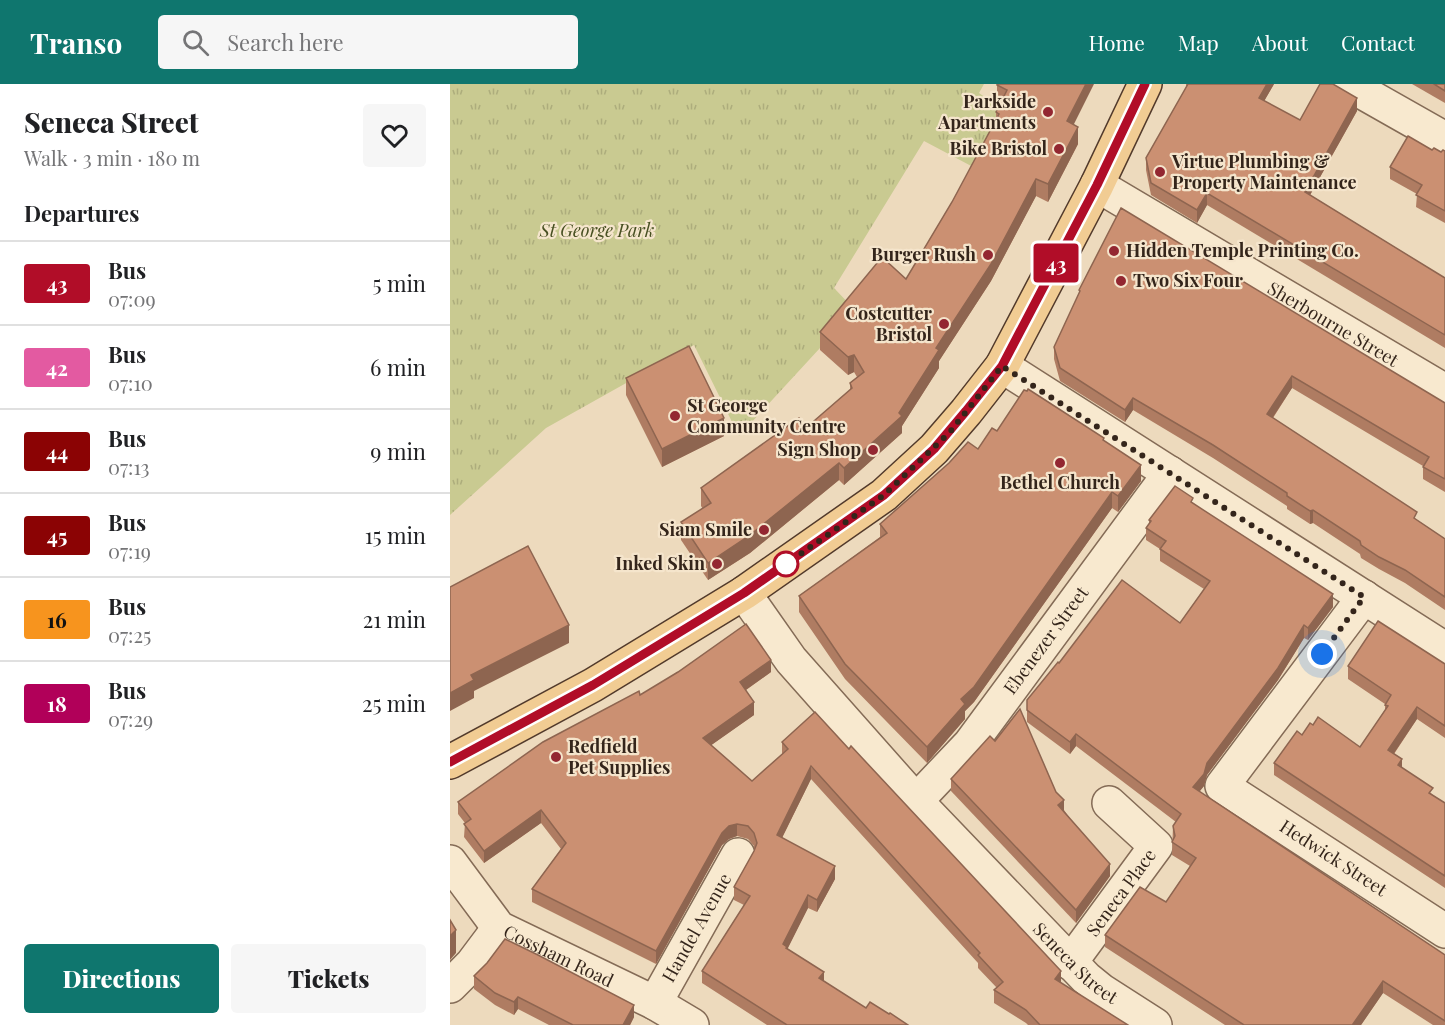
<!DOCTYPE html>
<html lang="en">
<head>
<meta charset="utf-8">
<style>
	:root { --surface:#fff; --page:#f6f6f6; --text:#202124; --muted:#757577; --line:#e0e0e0; --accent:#0f766e }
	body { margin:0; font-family:"Playfair Display",serif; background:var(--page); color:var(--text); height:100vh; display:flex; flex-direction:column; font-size:22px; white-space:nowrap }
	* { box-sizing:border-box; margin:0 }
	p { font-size:20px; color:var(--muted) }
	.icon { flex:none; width:33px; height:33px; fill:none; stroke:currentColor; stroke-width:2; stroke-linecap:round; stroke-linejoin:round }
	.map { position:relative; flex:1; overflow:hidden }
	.side { display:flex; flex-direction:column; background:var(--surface); width:450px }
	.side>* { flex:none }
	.badge { padding:0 12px; border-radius:4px; font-size:21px; line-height:39px }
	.you { position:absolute; width:30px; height:30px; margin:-15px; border:4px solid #fff; border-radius:50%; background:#1a73e8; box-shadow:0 0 0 9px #1a73e833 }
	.map>.badge { position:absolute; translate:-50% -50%; box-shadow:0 0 0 3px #fff }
	h2 { padding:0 24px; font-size:22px; line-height:54px }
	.round { display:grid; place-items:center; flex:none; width:63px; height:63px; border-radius:6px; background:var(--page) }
	.headline { display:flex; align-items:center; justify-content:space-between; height:102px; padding:0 24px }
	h1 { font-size:28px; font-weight:800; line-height:45px }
	.cta { display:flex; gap:12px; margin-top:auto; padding:12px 24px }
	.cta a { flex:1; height:69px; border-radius:6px; background:var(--accent); color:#fff; font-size:24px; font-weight:800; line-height:69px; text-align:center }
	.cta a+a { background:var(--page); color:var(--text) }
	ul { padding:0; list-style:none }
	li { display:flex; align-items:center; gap:18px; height:84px; padding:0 24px; border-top:2px solid var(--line) }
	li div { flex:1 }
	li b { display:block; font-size:22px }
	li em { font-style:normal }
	li .badge { min-width:66px; font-weight:700; text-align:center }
	header { display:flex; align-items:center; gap:36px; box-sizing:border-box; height:84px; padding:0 30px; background:var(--accent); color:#fff }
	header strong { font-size:28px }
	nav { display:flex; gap:33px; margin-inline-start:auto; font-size:21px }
	.search { width:420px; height:54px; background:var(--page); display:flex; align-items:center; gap:15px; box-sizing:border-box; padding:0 21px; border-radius:6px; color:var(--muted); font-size:22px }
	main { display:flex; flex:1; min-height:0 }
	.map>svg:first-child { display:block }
	.park { fill:url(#park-tufts) }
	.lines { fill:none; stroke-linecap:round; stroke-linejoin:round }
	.street-casing { stroke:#846b56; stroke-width:36 }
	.primary-casing { stroke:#523a2b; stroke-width:36 }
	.street { stroke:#f8e9cf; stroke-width:33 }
	.primary { stroke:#f1cc93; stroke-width:33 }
	.wall { fill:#af7c62 }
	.shaded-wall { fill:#8e6550 }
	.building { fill:#cb9072; stroke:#8e6550; stroke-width:1.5 }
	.line-casing { stroke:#fff; stroke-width:14 }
	.line { stroke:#b10d28; stroke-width:9 }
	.walk { stroke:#34251b; stroke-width:6; stroke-dasharray:0 10.8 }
	.poi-dot { fill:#932731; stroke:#f5e5cc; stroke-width:2 }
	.stop-dot { fill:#fff; stroke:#b10d28; stroke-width:3 }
	.labels { text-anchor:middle; stroke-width:4.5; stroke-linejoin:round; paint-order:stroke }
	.poi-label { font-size:18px; font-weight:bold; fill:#34251b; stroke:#f5e5cc; text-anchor:end }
	.park-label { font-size:18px; font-style:italic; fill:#485022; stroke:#f5e5cc }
	.street-label { font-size:18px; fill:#34251b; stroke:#f5e5cc }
</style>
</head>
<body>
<header>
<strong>Transo</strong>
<div class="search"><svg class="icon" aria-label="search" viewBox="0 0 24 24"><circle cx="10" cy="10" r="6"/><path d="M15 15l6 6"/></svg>Search here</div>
<nav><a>Home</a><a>Map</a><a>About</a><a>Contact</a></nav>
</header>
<main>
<section class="side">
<div class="headline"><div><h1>Seneca Street</h1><p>Walk · 3 min · 180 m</p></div><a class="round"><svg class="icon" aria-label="heart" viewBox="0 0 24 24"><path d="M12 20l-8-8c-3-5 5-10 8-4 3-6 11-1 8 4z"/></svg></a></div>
<h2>Departures</h2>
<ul>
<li><span class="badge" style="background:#b10d28;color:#fff">43</span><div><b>Bus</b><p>07:09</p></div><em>5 min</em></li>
<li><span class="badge" style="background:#e35aa1;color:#fff">42</span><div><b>Bus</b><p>07:10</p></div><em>6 min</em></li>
<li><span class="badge" style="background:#8b0304;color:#fff">44</span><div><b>Bus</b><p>07:13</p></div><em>9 min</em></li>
<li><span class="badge" style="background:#8b0304;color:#fff">45</span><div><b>Bus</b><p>07:19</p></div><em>15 min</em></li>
<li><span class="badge" style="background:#f7941e;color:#111">16</span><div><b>Bus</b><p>07:25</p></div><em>21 min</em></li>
<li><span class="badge" style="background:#b10059;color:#fff">18</span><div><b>Bus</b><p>07:29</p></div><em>25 min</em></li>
</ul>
<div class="cta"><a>Directions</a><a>Tickets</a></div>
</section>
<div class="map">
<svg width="995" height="941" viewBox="0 0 995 941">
	<defs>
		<pattern id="park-tufts" width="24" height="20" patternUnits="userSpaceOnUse" patternTransform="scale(1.5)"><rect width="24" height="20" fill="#c9ca91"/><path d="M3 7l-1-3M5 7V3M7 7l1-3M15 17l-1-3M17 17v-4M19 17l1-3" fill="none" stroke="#adad7c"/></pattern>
	</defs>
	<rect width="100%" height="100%" fill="#eddabd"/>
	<path class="park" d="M0,0H534L529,9L558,29L525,84L474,57L384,204L405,226L289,352L244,261L96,344L0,431Z"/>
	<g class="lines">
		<g class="street-casing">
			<g id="street">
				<path d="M898,0L995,55"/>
				<path id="s1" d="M647,101L995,307"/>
				<path d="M552,282L995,565"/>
				<path id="s2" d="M294,509L341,576L466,717L636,894L652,907L705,941"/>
				<path id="s3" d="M914,513L772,702L995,847"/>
				<path id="s4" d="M466,717L520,660L720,389"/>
				<path id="s5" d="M0,778L49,844L205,919L242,941"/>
				<path id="s6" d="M620,879L706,762L659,719"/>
				<path d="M0,902L22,880L49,844"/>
				<path id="s7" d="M205,919L288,771"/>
			</g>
		</g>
		<g class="primary-casing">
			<path id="primary" d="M0,678L143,601L294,509L434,411L484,365L516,328L552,282L647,101L695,0"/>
		</g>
		<use href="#street" class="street"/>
		<use href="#primary" class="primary"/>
	</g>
	<g class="wall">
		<path d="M736,0H824L814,17L850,36L907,27L860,111L995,194V264L757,121L747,139L701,111L696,86V74L736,4Z"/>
		<path d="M962,0H995V19Z"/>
		<path d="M547,1L624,40L628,60L598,118L586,112L541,197L489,277V284L452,342V349L394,401L389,396L300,469L258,496L231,456V438L253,425L251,422V404L357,343L400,306V299L407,293L404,288L398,291L370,266V248L456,195L502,118L546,37V28L550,20L547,18Z"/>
		<path d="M982,66L991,68L995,67V139L966,123L967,110L940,95V83Z"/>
		<path d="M629,206L995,319V408L973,395V382L842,304L823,334L967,436L995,455V526L955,499L929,485L911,474L910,470L863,439L860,440L837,425V422L763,374L683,326L675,338L610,297L604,275V263L629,210Z"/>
		<path d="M176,294L274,352L212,383L176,311Z"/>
		<path d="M547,347L654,357L691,397L668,428L662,424L524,618L515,627V635L477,679L395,595L349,528V512L430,453V440L528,365Z"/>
		<path d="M743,419L883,523L858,556L854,554L828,596L757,691L754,702L749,707L995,871V941H983L933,909L911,941H775L655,863V851L716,818L740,782L722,771L723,742L726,738L626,662L620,670L577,638V616L609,579L730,539L754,505L710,477V465L696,456V444L699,440V436Z"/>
		<path d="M995,580V654L967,635L944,670L952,684L983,711L995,719V804L824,691V679L852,651L910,663L935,626V620L898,595V582Z"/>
		<path d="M321,588L296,606L304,631L261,661L302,697L332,670V658L611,899L678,941H578L576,939L544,919V906L547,904L528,884V879L361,695L332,754L385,795L367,828L358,824L337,865L374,897L416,924L439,930L458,941H317L252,899V887L294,821L284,816V803L304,767V762L298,755L287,752L279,755L272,761L206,880L82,818V805L111,765L91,739L34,779L14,753L15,739L8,730V718L190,611Z"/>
		<path d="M501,695L614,726L660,792L626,839L501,707Z"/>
		<path d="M24,892L184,933L180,941H99L68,925L64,931L45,921L24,905Z"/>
	</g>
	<g class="shaded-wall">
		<path d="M636,0H644L617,54V37Z"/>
		<path d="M817,0H824L809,26V14Z"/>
		<path d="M907,14V27L855,120V108Z"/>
		<path d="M628,43V60L598,118V100Z"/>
		<path d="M586,95V112L541,197L489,277V284L452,342V349L394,401V384L449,329L486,264Z"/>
		<path d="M757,109V121L747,139V126Z"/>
		<path d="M404,271V288L398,291V273Z"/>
		<path d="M842,292V304L817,342V330Z"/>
		<path d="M683,314V326L675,338V326Z"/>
		<path d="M274,334V352L212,383V365Z"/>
		<path d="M389,379V396L300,469L258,496V479Z"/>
		<path d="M691,381V397L668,428V412Z"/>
		<path d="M662,408V424L524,618L515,627V635L477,679V663Z"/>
		<path d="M863,426V439L860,440V427Z"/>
		<path d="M883,510V523L858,556V544Z"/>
		<path d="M119,541V559L24,607V614L0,627V609L21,591Z"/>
		<path d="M854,541V554L828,596L757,691L754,702L743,716V703L757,679Z"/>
		<path d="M321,576V588L290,610V598Z"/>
		<path d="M304,618V631L253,667V654Z"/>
		<path d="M967,623V635L938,678V666Z"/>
		<path d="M626,650V662L620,670V658Z"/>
		<path d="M952,675V687L948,681Z"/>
		<path d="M361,682V695L327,764V751Z"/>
		<path d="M614,716V728L608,721Z"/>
		<path d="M91,726V739L34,779V767Z"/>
		<path d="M287,740V752L279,755L272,761L206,880V867L272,749L279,742Z"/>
		<path d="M660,780V792L626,839V826Z"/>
		<path d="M385,782V795L367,828V816Z"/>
		<path d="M358,811V824L337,866L333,860Z"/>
		<path d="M6,846V869L0,876V852Z"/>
		<path d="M611,887V900L605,895Z"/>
		<path d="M374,888V901L369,894Z"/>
		<path d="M933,897V909L911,941H903V940Z"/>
		<path d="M68,913V925L64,931V918Z"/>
		<path d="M184,921V933L180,941H173Z"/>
	</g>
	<g class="building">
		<path d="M547,0H636L617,37L628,43L598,100L586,95L541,180L486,264L489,266L449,329L452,332L394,384L389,379L300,451L258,479L231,438L261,419L251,404L349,334L357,343L402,304L400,299L414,288L404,271L398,273L370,248L432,173L456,195L502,118L549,30L546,28L557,6L547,1Z"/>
		<path d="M738,0H817L809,14L850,36L870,0H883L907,14L855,108L995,194V251L757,109L747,126L701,99L696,74Z"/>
		<path d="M984,0H995V7Z"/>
		<path d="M958,52L982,66L984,64L991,68L993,66L995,67V127L966,111L972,101L940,83Z"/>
		<path d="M671,124L995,319V395L973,383L979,373L842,292L817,330L967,428L964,434L995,455V513L955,486L929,473L911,461L910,457L863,426L860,427L837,412V409L763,361L683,314L675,326L610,284L604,263L630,207L629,206Z"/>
		<path d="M239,262L274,334L212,365L176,294Z"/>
		<path d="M578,305L654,354L653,356L691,381L668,412L662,408L524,603L511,615L515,620L477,663L395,580L349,512L437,449L430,440L499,379L518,358L528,365L542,344L547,347L574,306L577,307Z"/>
		<path d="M725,402L743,414L741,418L883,510L858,544L854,541L828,584L757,679L754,690L743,703L995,871V937L933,897L903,940L904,941H794L655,851L690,803L716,818L746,774L722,758L725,752L723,742L731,730L626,650L620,658L577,626V616L608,578L609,579L672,496L730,539L760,497L710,465L716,457L696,444L701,437L699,436Z"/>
		<path d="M78,462L119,541L21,591L24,596L0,609V503Z"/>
		<path d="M928,537L995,580V642L967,623L938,666L952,675L948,681L983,704L979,709L995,719V792L824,679L847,647L852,651L860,639L863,641L868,633L910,663L938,622L935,621L941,611L898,582Z"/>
		<path d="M296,540L321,576L290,598L304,618L253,654L302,697L338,665L332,658L365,628L399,665L401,662L611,887L605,895L678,941H590L576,926L544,906L553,898L528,871L530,869L361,682L327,751L385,782L367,816L358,811L333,860L337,863L336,864L374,888L369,894L416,924L420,918L439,930L440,929L458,941H337L252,887L300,812L284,803L304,767L307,759L304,749L298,742L287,740L279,742L272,749L206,867L82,805L116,759L91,726L34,767L14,740L21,735L8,718L93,658L189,607L190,611L228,588Z"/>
		<path d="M570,625L606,708L614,716L608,721L660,780L626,826L501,695L540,652L545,657Z"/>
		<path d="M0,836L6,846L0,852Z"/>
		<path d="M55,855L88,871L184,921L173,941H123L68,913L64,918L45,909L24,892L37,879Z"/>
	</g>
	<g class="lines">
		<g class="line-casing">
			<path id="line" d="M0,678L143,601L294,509L434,411L484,365L516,327L552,282L647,101L695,0"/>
		</g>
		<use href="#line" class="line"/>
		<path class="walk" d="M336,480L335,481L434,411L500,348L552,282L914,513L872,570"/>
	</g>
	<g class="poi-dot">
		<circle cx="598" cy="28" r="6"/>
		<circle cx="609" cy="65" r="6"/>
		<circle cx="710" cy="88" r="6"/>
		<circle cx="664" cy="167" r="6"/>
		<circle cx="538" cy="171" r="6"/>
		<circle cx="671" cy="197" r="6"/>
		<circle cx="494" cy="240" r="6"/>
		<circle cx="225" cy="332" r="6"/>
		<circle cx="423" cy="366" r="6"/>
		<circle cx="610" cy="379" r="6"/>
		<circle cx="314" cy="446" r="6"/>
		<circle cx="267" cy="480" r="6"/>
		<circle cx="106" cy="673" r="6"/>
	</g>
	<circle class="stop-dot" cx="336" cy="480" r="12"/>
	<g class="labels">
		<g class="poi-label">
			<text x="586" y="24">Parkside<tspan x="586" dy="21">Apartments</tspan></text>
			<text x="597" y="71">Bike Bristol</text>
			<text x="722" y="84" text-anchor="start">Virtue Plumbing &amp;<tspan x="722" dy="21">Property Maintenance</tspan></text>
			<text x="676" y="173" text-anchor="start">Hidden Temple Printing Co.</text>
			<text x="526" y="177">Burger Rush</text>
			<text x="683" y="203" text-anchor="start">Two Six Four</text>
			<text x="482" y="236">Costcutter<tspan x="482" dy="21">Bristol</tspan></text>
			<text x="237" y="328" text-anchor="start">St George<tspan x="237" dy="21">Community Centre</tspan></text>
			<text x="411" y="372">Sign Shop</text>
			<text x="610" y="405" text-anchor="middle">Bethel Church</text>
			<text x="302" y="452">Siam Smile</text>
			<text x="255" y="486">Inked Skin</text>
			<text x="118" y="669" text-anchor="start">Redfield<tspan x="118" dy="21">Pet Supplies</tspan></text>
		</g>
		<g class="park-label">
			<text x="147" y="153">St George Park</text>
		</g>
		<g class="street-label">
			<text dy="6" stroke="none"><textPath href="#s1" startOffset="274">Sherbourne Street</textPath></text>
			<text dy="6" stroke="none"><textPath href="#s4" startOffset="207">Ebenezer Street</textPath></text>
			<text dy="6" stroke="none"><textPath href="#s3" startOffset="369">Hedwick Street</textPath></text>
			<text dy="6" stroke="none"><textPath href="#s6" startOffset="87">Seneca Place</textPath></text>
			<text dy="6" stroke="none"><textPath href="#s7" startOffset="86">Handel Avenue</textPath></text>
			<text dy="6" stroke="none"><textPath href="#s5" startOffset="148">Cossham Road</textPath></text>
			<text dy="6" stroke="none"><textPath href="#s2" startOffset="498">Seneca Street</textPath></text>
		</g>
	</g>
</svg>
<div class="you" style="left:872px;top:570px"></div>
<b class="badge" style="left:606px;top:179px;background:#b10d28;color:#fff">43</b>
</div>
</main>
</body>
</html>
